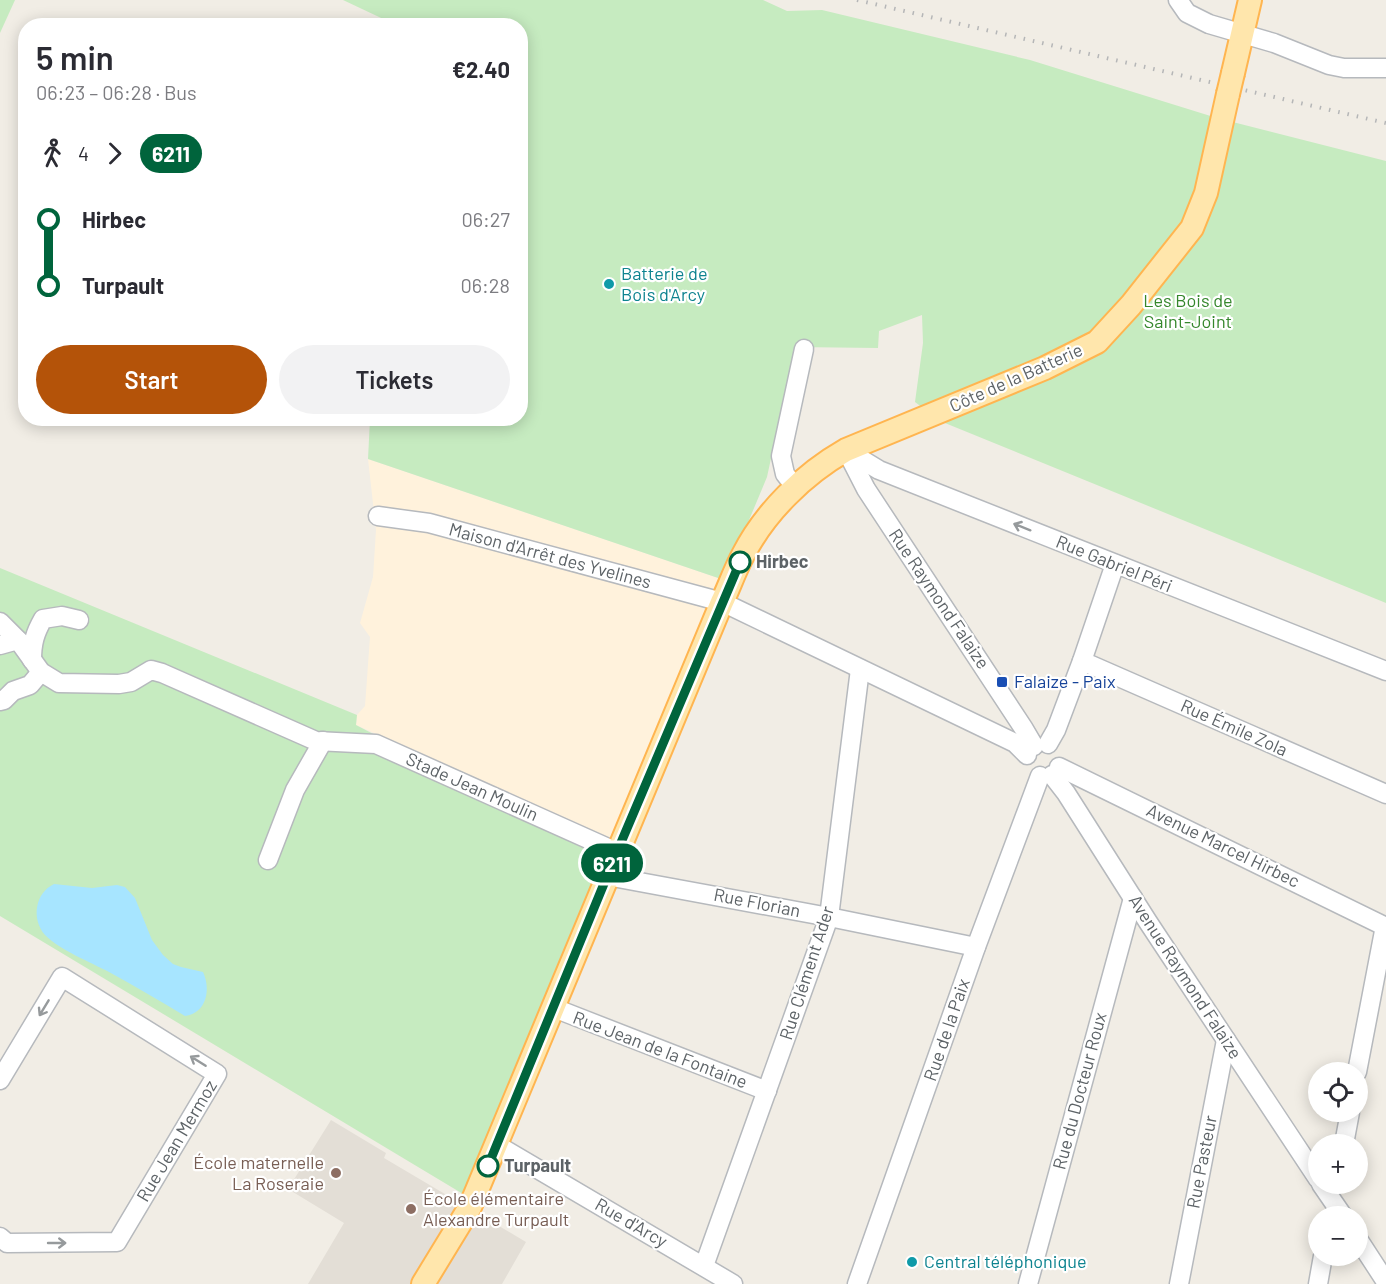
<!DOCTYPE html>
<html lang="en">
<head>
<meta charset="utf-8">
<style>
	:root { --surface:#fff; --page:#f2f2f3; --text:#2b2b33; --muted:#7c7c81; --accent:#b45309 }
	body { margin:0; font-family:Barlow,sans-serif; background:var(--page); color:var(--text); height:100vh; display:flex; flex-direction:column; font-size:22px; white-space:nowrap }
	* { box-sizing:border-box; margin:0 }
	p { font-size:20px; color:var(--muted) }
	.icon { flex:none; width:33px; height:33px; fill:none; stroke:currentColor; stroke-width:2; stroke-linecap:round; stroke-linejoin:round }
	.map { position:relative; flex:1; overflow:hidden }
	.sheet { position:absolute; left:18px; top:18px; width:510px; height:408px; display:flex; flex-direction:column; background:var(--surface); border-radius:24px; box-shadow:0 3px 15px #0003 }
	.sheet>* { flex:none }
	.badge { padding:0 12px; border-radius:20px; font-size:21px; line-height:39px }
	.controls { position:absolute; left:1308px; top:1062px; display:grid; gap:12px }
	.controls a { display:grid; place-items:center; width:60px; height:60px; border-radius:50%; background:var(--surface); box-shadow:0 3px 15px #0003; font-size:30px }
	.map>.badge { position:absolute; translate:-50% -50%; box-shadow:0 0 0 3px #fff }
	.legs { display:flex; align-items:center; gap:9px; height:66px; padding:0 18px; font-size:20px }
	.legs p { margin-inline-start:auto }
	.head { display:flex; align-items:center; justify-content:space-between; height:102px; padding:0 18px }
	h1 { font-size:33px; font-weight:600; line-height:45px }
	.button { display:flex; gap:12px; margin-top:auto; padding:12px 18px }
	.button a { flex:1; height:69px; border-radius:36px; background:var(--accent); color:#fff; font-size:24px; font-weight:600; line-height:69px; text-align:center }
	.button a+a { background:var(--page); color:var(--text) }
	ul { padding:0 18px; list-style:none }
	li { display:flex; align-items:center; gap:21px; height:66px; font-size:22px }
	li i { display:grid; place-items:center; width:9px; height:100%; margin:0 8px; background:currentColor }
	li i::after { content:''; width:15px; height:15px; margin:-8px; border:4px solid; border-radius:50%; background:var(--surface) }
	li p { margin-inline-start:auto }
	li:first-child i { background:linear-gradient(#0000 50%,currentColor 0) }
	li:last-child i { background:linear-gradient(currentColor 50%,#0000 0) }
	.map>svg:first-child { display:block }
	.commercial { fill:#fff2dc }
	.education { fill:#e3ded6 }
	.green { fill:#c6ebc0 }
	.water { fill:#a7e5ff }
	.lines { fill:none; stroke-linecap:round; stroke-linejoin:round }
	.minor-casing { stroke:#b6b9bd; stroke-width:21 }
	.major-casing { stroke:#ffb550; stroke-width:26 }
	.minor { stroke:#fff; stroke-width:18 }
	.major { stroke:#ffe6ac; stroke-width:22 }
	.rail { stroke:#b5b6b7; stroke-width:4; stroke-dasharray:1.5 8; stroke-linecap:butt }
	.major-bridge-casing { stroke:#ffb550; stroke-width:26; stroke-linecap:butt }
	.major-bridge { stroke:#ffe6ac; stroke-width:22 }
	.oneway { stroke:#969a9c }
	.line-1-casing { stroke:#fff; stroke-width:14 }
	.line-1 { stroke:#00643c; stroke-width:9 }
	.culture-dot { fill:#0f9aa8; stroke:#fff; stroke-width:2 }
	.stop-1-dot { fill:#fff; stroke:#00643c; stroke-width:3 }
	.transit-dot { fill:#1a4fb4; stroke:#fff; stroke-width:2 }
	.education-dot { fill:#8d6e63; stroke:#fff; stroke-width:2 }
	.labels { text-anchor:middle; stroke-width:4.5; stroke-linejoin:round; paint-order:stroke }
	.culture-label { font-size:18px; fill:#0d838f; stroke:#fff; text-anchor:start }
	.park-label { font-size:18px; fill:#35872c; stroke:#fff }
	.street-label { font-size:18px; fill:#5d6367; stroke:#fff }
	.stop-label { font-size:18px; font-weight:bold; fill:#5d6367; stroke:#fff; text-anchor:start }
	.transit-label { font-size:18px; fill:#164399; stroke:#fff; text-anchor:start }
	.education-label { font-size:18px; fill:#785e54; stroke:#fff; text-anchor:end }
</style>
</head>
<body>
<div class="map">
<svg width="1386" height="1284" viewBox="0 0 1386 1284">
	<rect width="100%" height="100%" fill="#f1ede5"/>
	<path class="commercial" d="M368,459L724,580L707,607L610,838L356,725L357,715L365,706L370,637L360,623L373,577L376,530Z"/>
	<path class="education" d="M331,1120L386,1153L384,1158L526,1242L502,1284H308L344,1223L288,1189Z"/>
	<g class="green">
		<path d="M0,0H15L0,33Z"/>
		<path d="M343,0H763L787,11L822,10L1030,60L1217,118L1386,161V603L940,421L915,402L923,343L922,315L879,331L878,348L795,347L767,477L724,580L368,459L370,419L520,418V26L396,25Z"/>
		<path d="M0,568L357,715L356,725L604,854L463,1194L0,916Z"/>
	</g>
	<path class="water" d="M54,884L92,888L117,885L125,887L135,898L152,940L163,955L173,964L181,967L203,972C211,989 207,1013 185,1016C160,1001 135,986 109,972C90,962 60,950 45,935C31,919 35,893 54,884Z"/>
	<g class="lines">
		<g class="minor-casing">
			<g id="minor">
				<path d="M1178,0L1187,13L1209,24L1274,43L1329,65L1344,68H1386"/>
				<path d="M846,450L879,470L1386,671"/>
				<path d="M846,450L866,489L1024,729L1034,746"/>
				<path d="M796,488L785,474L781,456L804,349"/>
				<path d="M378,516L429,523L722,602L1015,743L1027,755"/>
				<path d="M0,622L18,640L41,672L59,683L119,684L131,682L151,670L162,673L316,741L376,744L617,852"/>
				<path d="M0,645L18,640"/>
				<path d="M32,660C32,643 35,633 43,619L62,616L79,620"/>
				<path d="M1082,661L1386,794"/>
				<path d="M0,701L4,700L13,691L30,685L41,672"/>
				<path d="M1048,744L1056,730L1082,661L1115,564"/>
				<path d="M1059,767L1386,927"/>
				<path d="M1052,775L1066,793L1148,922L1318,1179"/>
				<path d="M268,860L295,790L323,741"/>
				<path d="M607,876L829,917L976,947"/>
				<path d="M554,1008L767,1091"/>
				<path d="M1357,1072L1385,926"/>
				<path d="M0,1080L62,977L217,1074L117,1242L7,1243L0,1237"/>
				<path d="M1344,1144L1350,1112"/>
				<path d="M497,1145L733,1284"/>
				<path d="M1321,1184L1343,1216"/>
				<path d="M1358,1239L1386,1282"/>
				<path d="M704,1266L829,917L860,669"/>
				<path d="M857,1284L976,947L1040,776"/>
				<path d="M1028,1284L1133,898"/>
				<path d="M1179,1284L1226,1040"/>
				<path d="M1318,1284L1323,1256"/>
			</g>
		</g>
		<g class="major-casing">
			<g id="major">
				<path d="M1233,73L1250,0"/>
				<path d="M423,1284L470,1207L722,602C729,587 735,570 743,555C765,512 804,474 846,450L1045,368L1097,342L1131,305L1192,228L1206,193L1228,94"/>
			</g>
		</g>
		<use href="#minor" class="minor"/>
		<use href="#major" class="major"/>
		<path class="rail" d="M857,0L1386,123"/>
		<g class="major-bridge-casing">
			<path id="major-bridge" d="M1228,94L1233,73"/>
		</g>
		<use href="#major-bridge" class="major-bridge"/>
	</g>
	<defs><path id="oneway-shaft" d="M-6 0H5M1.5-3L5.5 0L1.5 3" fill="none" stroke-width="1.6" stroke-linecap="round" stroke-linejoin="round" transform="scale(1.5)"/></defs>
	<g class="oneway">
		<use href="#oneway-shaft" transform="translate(1022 527) rotate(-158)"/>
		<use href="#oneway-shaft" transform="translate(44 1008) rotate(121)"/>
		<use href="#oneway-shaft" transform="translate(198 1061) rotate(-148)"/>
		<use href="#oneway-shaft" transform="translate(57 1243)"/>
	</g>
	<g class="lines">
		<g class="line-1-casing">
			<path id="line-1" d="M488,1166L617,852L740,562"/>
		</g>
		<use href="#line-1" class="line-1"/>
	</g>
	<g class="culture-dot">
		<circle cx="609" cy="284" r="6"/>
		<circle cx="912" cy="1262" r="6"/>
	</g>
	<g class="stop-1-dot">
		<circle cx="740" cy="562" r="10"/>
		<circle cx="488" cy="1166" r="10"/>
	</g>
	<rect class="transit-dot" x="996" y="676" width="12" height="12" rx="3"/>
	<g class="education-dot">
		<circle cx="336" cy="1173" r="6"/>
		<circle cx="411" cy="1209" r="6"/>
	</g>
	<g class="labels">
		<g class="culture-label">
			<text x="621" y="280">Batterie de<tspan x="621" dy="21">Bois d'Arcy</tspan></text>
			<text x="924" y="1268">Central téléphonique</text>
		</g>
		<g class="park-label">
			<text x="1188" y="307">Les Bois de<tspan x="1188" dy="21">Saint-Joint</tspan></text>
		</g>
		<g class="street-label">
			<text transform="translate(1016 378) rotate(-24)" y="6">Côte de la Batterie</text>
			<text transform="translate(550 556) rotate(15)" y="6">Maison d'Arrêt des Yvelines</text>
			<text transform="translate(1114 564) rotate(22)" y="6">Rue Gabriel Péri</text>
			<text transform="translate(939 599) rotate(56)" y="6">Rue Raymond Falaize</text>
			<text transform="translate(1234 728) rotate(24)" y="6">Rue Émile Zola</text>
			<text transform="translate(472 787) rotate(24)" y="6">Stade Jean Moulin</text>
			<text transform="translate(1223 846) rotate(26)" y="6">Avenue Marcel Hirbec</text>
			<text transform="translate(757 903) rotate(11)" y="6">Rue Florian</text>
			<text transform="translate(807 973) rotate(-72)" y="6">Rue Clément Ader</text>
			<text transform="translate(1185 977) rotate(57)" y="6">Avenue Raymond Falaize</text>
			<text transform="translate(947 1030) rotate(-71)" y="6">Rue de la Paix</text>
			<text transform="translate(660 1050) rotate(21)" y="6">Rue Jean de la Fontaine</text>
			<text transform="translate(1080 1091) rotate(-75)" y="6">Rue du Docteur Roux</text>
			<text transform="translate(177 1141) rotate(-59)" y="6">Rue Jean Mermoz</text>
			<text transform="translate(1202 1162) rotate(-79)" y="6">Rue Pasteur</text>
			<text transform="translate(631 1223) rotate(30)" y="6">Rue d'Arcy</text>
		</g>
		<g class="stop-label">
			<text x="756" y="568">Hirbec</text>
			<text x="504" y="1172">Turpault</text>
		</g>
		<g class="transit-label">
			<text x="1014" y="688">Falaize - Paix</text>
		</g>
		<g class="education-label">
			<text x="324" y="1169">École maternelle<tspan x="324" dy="21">La Roseraie</tspan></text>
			<text x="423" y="1205" text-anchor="start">École élémentaire<tspan x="423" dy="21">Alexandre Turpault</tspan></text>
		</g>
	</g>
</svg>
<div class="controls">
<a><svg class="icon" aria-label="locate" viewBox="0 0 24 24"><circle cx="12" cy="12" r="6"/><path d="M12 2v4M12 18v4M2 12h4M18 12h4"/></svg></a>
<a>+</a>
<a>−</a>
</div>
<b class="badge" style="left:612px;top:863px;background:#00643c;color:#fff">6211</b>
<section class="sheet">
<div class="head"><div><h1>5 min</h1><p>06:23 – 06:28 · Bus</p></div><b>€2.40</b></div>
<div class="legs"><svg class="icon" aria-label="walk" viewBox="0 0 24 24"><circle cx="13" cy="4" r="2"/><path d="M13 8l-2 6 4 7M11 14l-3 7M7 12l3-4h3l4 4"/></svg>4<svg class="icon" aria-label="forward" viewBox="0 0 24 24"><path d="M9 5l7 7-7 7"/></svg><b class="badge" style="background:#00643c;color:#fff">6211</b></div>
<ul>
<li><i style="color:#00643c"></i><b>Hirbec</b><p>06:27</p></li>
<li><i style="color:#00643c"></i><b>Turpault</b><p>06:28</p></li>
</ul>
<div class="button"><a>Start</a><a>Tickets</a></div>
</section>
</div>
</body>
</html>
